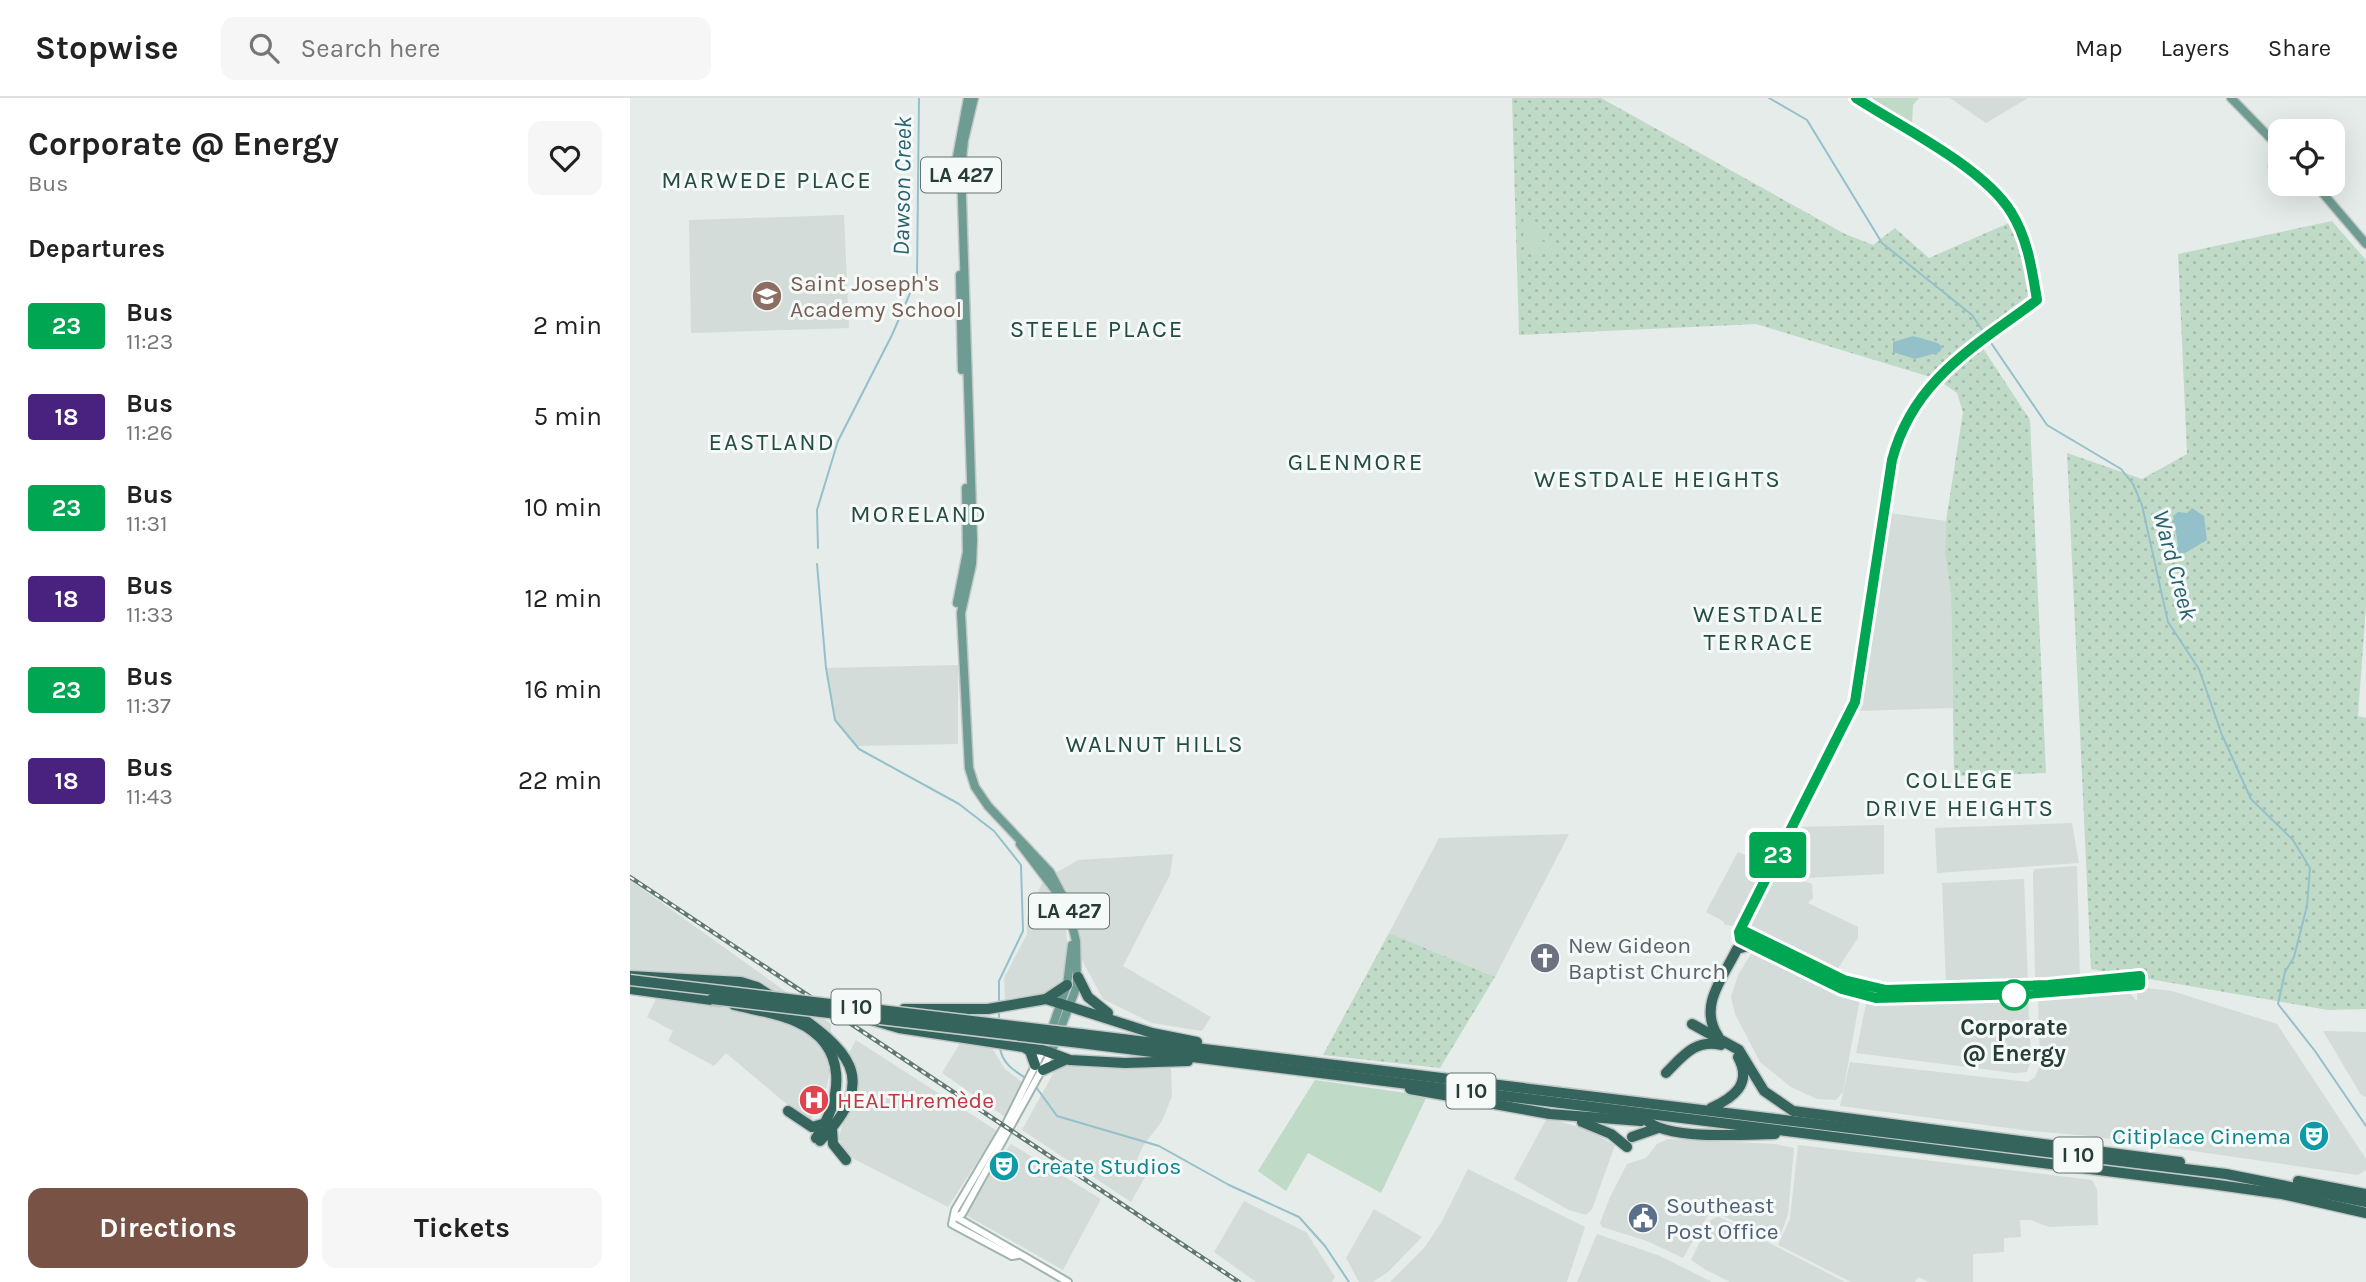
<!DOCTYPE html>
<html lang="en">
<head>
<meta charset="utf-8">
<style>
	:root { --surface:#fff; --page:#f6f6f6; --text:#222; --muted:#767676; --line:#e0e0e0; --accent:#785244 }
	body { margin:0; font-family:Karla,sans-serif; background:var(--page); color:var(--text); height:100vh; display:flex; flex-direction:column; font-size:26px; white-space:nowrap }
	* { box-sizing:border-box; margin:0 }
	p { font-size:23px; color:var(--muted) }
	.icon { flex:none; width:38px; height:38px; fill:none; stroke:currentColor; stroke-width:2; stroke-linecap:round; stroke-linejoin:round }
	.map { position:relative; flex:1; overflow:hidden }
	.side { display:flex; flex-direction:column; background:var(--surface); width:630px }
	.side>* { flex:none }
	.badge { padding:0 14px; border-radius:5px; font-size:24px; line-height:46px }
	.tools { position:absolute; left:1638px; top:21px; display:grid; gap:14px }
	.tools a { display:grid; place-items:center; width:77px; height:77px; border-radius:14px; background:var(--surface); box-shadow:0 7px 28px #0002; font-size:35px }
	.map>.badge { position:absolute; translate:-50% -50%; box-shadow:0 0 0 4px #fff }
	h2 { padding:0 28px; font-size:26px; line-height:63px }
	.round { display:grid; place-items:center; flex:none; width:74px; height:74px; border-radius:14px; background:var(--page) }
	.overview { display:flex; align-items:center; justify-content:space-between; height:119px; padding:0 28px }
	h1 { font-size:33px; font-weight:700; line-height:52px }
	.action { display:flex; gap:14px; margin-top:auto; padding:14px 28px }
	.action a { flex:1; height:80px; border-radius:14px; background:var(--accent); color:#fff; font-size:28px; font-weight:700; line-height:80px; text-align:center }
	.action a+a { background:var(--page); color:var(--text) }
	ul { padding:0; list-style:none }
	li { display:flex; align-items:center; gap:21px; height:91px; padding:0 28px }
	li div { flex:1 }
	li b { display:block; font-size:26px }
	li em { font-style:normal }
	li .badge { min-width:77px; font-weight:700; text-align:center }
	header { display:flex; align-items:center; gap:42px; box-sizing:border-box; height:98px; padding:0 35px; background:var(--surface); border-bottom:2px solid var(--line) }
	header strong { font-size:33px }
	nav { display:flex; gap:38px; margin-inline-start:auto; font-size:24px }
	.search { width:490px; height:63px; background:var(--page); display:flex; align-items:center; gap:18px; box-sizing:border-box; padding:0 24px; border-radius:14px; color:var(--muted); font-size:26px }
	main { display:flex; flex:1; min-height:0 }
	.map>svg:first-child { display:block }
	.built { fill:#d3dcd8 }
	.grass { fill:url(#grass-dots) }
	.park { fill:#c0dac8 }
	.water { fill:#94c0ca }
	.lines { fill:none; stroke-linecap:round; stroke-linejoin:round }
	.stream { stroke:#94c0ca; stroke-width:2 }
	.secondary-casing { stroke:#a1b4ae; stroke-width:10 }
	.primary-casing { stroke:#c2c8c7; stroke-width:11 }
	.highway-casing { stroke:#c2c8c7; stroke-width:13 }
	.secondary { stroke:#fff; stroke-width:6 }
	.primary { stroke:#6f9c92; stroke-width:8 }
	.highway { stroke:#35645c; stroke-width:10 }
	.rail-casing { stroke:#617772; stroke-width:4.5 }
	.rail { stroke:#f5f9f7; stroke-width:2; stroke-dasharray:5; stroke-linecap:butt }
	.highway-bridge-casing { stroke:#c2c8c7; stroke-width:13; stroke-linecap:butt }
	.highway-bridge { stroke:#35645c; stroke-width:10 }
	.line-casing { stroke:#fff; stroke-width:16 }
	.line { stroke:#00a651; stroke-width:10 }
	.stop-dot { fill:#fff; stroke:#00a651; stroke-width:3.5 }
	.labels { text-anchor:middle; stroke-width:6; stroke-linejoin:round; paint-order:stroke }
	.shield { fill:#f5f9f7; stroke:#647571; stroke-width:2 }
	.shield-label { font-size:21px; font-weight:bold; fill:#263c37 }
	.education-label { font-size:23px; fill:#785e54; stroke:#f5f9f7; text-anchor:start }
	.worship-label { font-size:23px; fill:#5b616d; stroke:#f5f9f7; text-anchor:start }
	.stop-label { font-size:23px; font-weight:bold; fill:#263c37; stroke:#f5f9f7 }
	.health-label { font-size:23px; fill:#be3a42; stroke:#f5f9f7; text-anchor:start }
	.culture-label { font-size:23px; fill:#0d838f; stroke:#f5f9f7; text-anchor:end }
	.service-label { font-size:23px; fill:#4e5e75; stroke:#f5f9f7; text-anchor:start }
	.neighbourhood-label { font-size:24px; letter-spacing:2px; fill:#244c43; stroke:#f5f9f7 }
	.water-label { font-size:24px; font-style:italic; fill:#276271; stroke:#f5f9f7 }
</style>
</head>
<body>
<header>
<strong>Stopwise</strong>
<div class="search"><svg class="icon" aria-label="search" viewBox="0 0 24 24"><circle cx="10" cy="10" r="6"/><path d="M15 15l6 6"/></svg>Search here</div>
<nav><a>Map</a><a>Layers</a><a>Share</a></nav>
</header>
<main>
<section class="side">
<div class="overview"><div><h1>Corporate @ Energy</h1><p>Bus</p></div><a class="round"><svg class="icon" aria-label="heart" viewBox="0 0 24 24"><path d="M12 20l-8-8c-3-5 5-10 8-4 3-6 11-1 8 4z"/></svg></a></div>
<h2>Departures</h2>
<ul>
<li><span class="badge" style="background:#00a651;color:#fff">23</span><div><b>Bus</b><p>11:23</p></div><em>2 min</em></li>
<li><span class="badge" style="background:#49217f;color:#fff">18</span><div><b>Bus</b><p>11:26</p></div><em>5 min</em></li>
<li><span class="badge" style="background:#00a651;color:#fff">23</span><div><b>Bus</b><p>11:31</p></div><em>10 min</em></li>
<li><span class="badge" style="background:#49217f;color:#fff">18</span><div><b>Bus</b><p>11:33</p></div><em>12 min</em></li>
<li><span class="badge" style="background:#00a651;color:#fff">23</span><div><b>Bus</b><p>11:37</p></div><em>16 min</em></li>
<li><span class="badge" style="background:#49217f;color:#fff">18</span><div><b>Bus</b><p>11:43</p></div><em>22 min</em></li>
</ul>
<div class="action"><a>Directions</a><a>Tickets</a></div>
</section>
<div class="map">
<svg width="1736" height="1184" viewBox="0 0 1736 1184">
	<defs>
		<pattern id="grass-dots" width="8" height="8" patternUnits="userSpaceOnUse" patternTransform="scale(1.75)"><rect width="8" height="8" fill="#c0dac8"/><path d="M2 2h.1M6 6h.1" fill="none" stroke="#a5bcac" stroke-width="1.8" stroke-linecap="round"/></pattern>
	</defs>
	<rect width="100%" height="100%" fill="#e5ece9"/>
	<g class="built">
		<path d="M1320,0H1398L1356,25Z"/>
		<path d="M214,117L219,230L61,235L59,122Z"/>
		<path d="M1260,415L1316,423L1315,456L1321,496L1323,610L1228,613Z"/>
		<path d="M328,567V646L227,648L205,622L196,570Z"/>
		<path d="M1442,725L1449,765L1307,775L1305,730Z"/>
		<path d="M1254,727V776L1175,780L1151,767L1169,729Z"/>
		<path d="M1154,730L1156,733L1140,760L1119,749L1128,732Z"/>
		<path d="M939,736L865,879L759,835L809,740Z"/>
		<path d="M1108,754L1136,766L1107,828L1095,827L1093,823L1076,814Z"/>
		<path d="M543,756L540,777L493,868L581,919L572,933L522,925L473,901L452,862L440,804L424,776L448,762Z"/>
		<path d="M1447,768L1450,882L1409,884L1405,880L1403,775L1405,771Z"/>
		<path d="M1147,773L1182,786L1183,800L1178,805L1228,829V840L1205,875L1122,833L1121,827Z"/>
		<path d="M1394,781L1398,883L1316,886L1312,785Z"/>
		<path d="M0,782L201,926V969L193,1005L178,1024L96,955L84,968L38,943L43,933L17,919L26,901L0,897Z"/>
		<path d="M413,783L425,798L436,830L438,861L432,885L406,899L375,901L374,880L397,836V819Z"/>
		<path d="M1124,851L1230,900L1213,994L1206,1002L1187,1001L1161,989L1130,964L1105,916L1101,899L1108,877Z"/>
		<path d="M1507,889L1542,893L1647,926L1736,1061V1072L1728,1077L1460,1038L1401,1033L1210,1008L1220,964L1398,984L1405,979L1410,967L1408,900L1499,894L1507,903Z"/>
		<path d="M1398,900L1401,962L1397,974L1384,975L1226,955L1237,901Z"/>
		<path d="M1693,933L1736,934V999L1731,997Z"/>
		<path d="M226,942L367,1033L318,1109L224,1061L212,1049L209,1039L212,1028L226,1000L224,962L218,957Z"/>
		<path d="M330,945L362,950L375,971L393,985L375,1019L312,975Z"/>
		<path d="M439,967L541,969L542,998L532,1023L513,1048L503,1070L515,1079L501,1104L392,1032L424,974Z"/>
		<path d="M917,1020L953,1030L985,1047L962,1111L956,1117L939,1112L884,1081Z"/>
		<path d="M1038,1041L1145,1046L1164,1050L1158,1116L1149,1141L1144,1142L1085,1114L1078,1117L1053,1160L1017,1143L972,1129L970,1125L980,1099L997,1066L1016,1060L1027,1046Z"/>
		<path d="M381,1046L471,1101L433,1172L336,1117L354,1078Z"/>
		<path d="M1168,1047L1462,1082L1467,1091L1468,1127L1419,1129L1401,1122H1390L1391,1139L1374,1140V1154L1343,1156V1184H1299L1288,1179L1285,1184H1221L1148,1147L1160,1121Z"/>
		<path d="M838,1071L955,1129L937,1184H760L795,1149L812,1123Z"/>
		<path d="M614,1103L676,1134L705,1179L702,1184H626L584,1154Z"/>
		<path d="M744,1111L792,1139L758,1174L743,1184H729L716,1160Z"/>
		<path d="M1087,1119H1089L1215,1184H1100L1076,1172L1061,1162L1081,1122Z"/>
		<path d="M967,1136L1030,1158L1082,1184H947Z"/>
	</g>
	<g class="grass">
		<path d="M882,0H971L1215,136L1243,147L1265,130L1299,160L1381,124C1393,148 1400,174 1398,201L1345,238L1400,322L1416,675L1324,678L1321,496L1315,456L1316,423L1333,314L1327,295L1307,281L1126,226L889,237Z"/>
		<path d="M1702,123L1736,162V508L1728,618L1736,620V911L1698,912L1461,871L1437,355L1512,381L1557,356L1548,156Z"/>
		<path d="M759,835L865,879L810,970L693,957Z"/>
	</g>
	<g class="park">
		<path d="M1241,0H1289L1283,7L1282,26Z"/>
		<path d="M895,120L905,123L911,132L912,144L923,143L924,152L901,154L897,144L891,145L894,134L890,128Z"/>
		<path d="M685,982L797,998L751,1095L678,1055L656,1093L628,1073Z"/>
	</g>
	<g class="water">
		<path d="M1283,238L1308,245L1312,249L1310,254L1285,261L1263,254V244Z"/>
		<path d="M1562,410L1574,418L1577,442L1555,455L1545,457L1548,447L1543,418L1548,414L1557,415Z"/>
	</g>
	<g class="lines">
		<g class="stream">
			<path d="M1139,0L1177,22L1252,145L1342,217L1417,327L1491,371L1503,386L1512,407L1538,524L1569,571L1592,637L1621,701L1663,742L1680,770L1677,808L1664,859L1655,874L1648,906L1685,953L1736,1028"/>
			<path d="M188,450L187,412L208,343L262,237L287,179L289,0"/>
			<path d="M187,466L196,570L205,622L229,651L329,706L364,733L391,767L393,833L369,883V906"/>
			<path d="M369,912V924"/>
			<path d="M370,950C373,969 389,975 403,985"/>
			<path d="M406,989L427,1018L529,1048L599,1087L669,1119L695,1148L719,1184"/>
		</g>
		<g class="secondary-casing">
			<g id="secondary">
				<path d="M326,1119L332,1116L421,955"/>
				<path d="M326,1119L438,1184"/>
				<path d="M388,1157L382,1158L322,1126L325,1112L376,1026L413,952"/>
			</g>
		</g>
		<g class="primary-casing">
			<g id="primary">
				<path d="M344,0L334,42L331,70L343,442L342,466L331,515L339,670L345,689L358,708L420,774L437,806L446,843L447,888L421,955"/>
				<path d="M1601,0L1650,50"/>
				<path d="M327,59L338,0"/>
				<path d="M1643,69L1646,46"/>
				<path d="M1685,86L1736,146"/>
				<path d="M330,177L332,272"/>
				<path d="M327,505L337,454L336,390"/>
				<path d="M390,746L425,792"/>
				<path d="M420,936L437,887L442,847"/>
			</g>
		</g>
		<g class="highway-casing">
			<g id="highway">
				<path d="M0,878L111,884L127,889L144,900"/>
				<path d="M448,879L458,899L478,915"/>
				<path d="M0,891L89,903"/>
				<path d="M416,901L437,887"/>
				<path d="M104,907C124,912 148,915 167,924C219,948 213,1000 186,1040"/>
				<path d="M156,908C214,950 254,977 190,1043"/>
				<path d="M274,911H358L416,901L522,935L567,944"/>
				<path d="M242,922L269,930L413,952L440,962L495,965L558,963"/>
				<path d="M1062,926L1109,952L1134,993L1163,1013L1550,1064"/>
				<path d="M451,936L1596,1076L1736,1104"/>
				<path d="M1088,938C1068,908 1093,880 1107,851L1122,847"/>
				<path d="M450,945L1581,1086L1652,1096L1736,1115"/>
				<path d="M394,949L400,953L405,967"/>
				<path d="M413,972L435,962"/>
				<path d="M1036,975C1053,958 1065,941 1091,947"/>
				<path d="M780,991L920,1016L1011,1023"/>
				<path d="M1081,1010C1103,1000 1123,986 1108,959"/>
				<path d="M158,1013L182,1029L196,1025"/>
				<path d="M1013,1018C1028,1044 1118,1036 1145,1036"/>
				<path d="M952,1024L981,1036L997,1049"/>
				<path d="M202,1031L203,1046L216,1062"/>
				<path d="M1002,1039L1028,1030"/>
				<path d="M1668,1083L1736,1096"/>
			</g>
		</g>
		<use href="#secondary" class="secondary"/>
		<use href="#primary" class="primary"/>
		<use href="#highway" class="highway"/>
		<g class="rail-casing">
			<path id="rail" d="M0,779L609,1184"/>
		</g>
		<use href="#rail" class="rail"/>
		<g class="highway-bridge-casing">
			<g id="highway-bridge">
				<path d="M0,882L451,936"/>
				<path d="M82,901L450,945"/>
			</g>
		</g>
		<use href="#highway-bridge" class="highway-bridge"/>
	</g>
	<g class="lines">
		<g class="line-casing">
			<path id="line" d="M1114,833L1214,882L1256,892L1418,887L1510,878V887L1397,896L1246,900L1212,891L1110,841L1109,834L1225,604L1262,362C1283,282 1344,249 1407,202C1402,172 1398,141 1381,114C1353,69 1271,29 1226,0"/>
		</g>
		<use href="#line" class="line"/>
	</g>
	<defs>
		<g id="school-disc" transform="scale(1.575)"><circle r="9.5" fill="#8d6e63" stroke="#f5f9f7"/><path d="M0-5L7-2L0 1L-7-2ZM-4 1L0 2.5L4 1V4Q0 6-4 4Z" fill="#fff"/></g>
		<g id="church-disc" transform="scale(1.575)"><circle r="9.5" fill="#6b7280" stroke="#f5f9f7"/><path d="M-1.2-6h2.4v3.5h3.3v2.4h-3.3V6h-2.4V-.1h-3.3v-2.4h3.3Z" fill="#fff"/></g>
		<g id="hospital-disc" transform="scale(1.575)"><circle r="9.5" fill="#e0444e" stroke="#f5f9f7"/><path d="M-5-5h3v3.5h4V-5h3V5h-3V1.5h-4V5h-3Z" fill="#fff"/></g>
		<g id="theatre-disc" transform="scale(1.575)"><circle r="9.5" fill="#0f9aa8" stroke="#f5f9f7"/><path d="M-5-5.5Q0-4 5-5.5V0Q5 5 0 6Q-5 5-5 0ZM-3.3-2.5H-1v1.5H-3.3ZM1-2.5H3.3v1.5H1ZM-2.8 1Q0 5.5 2.8 1Z" fill="#fff"/></g>
		<g id="civic-disc" transform="scale(1.575)"><circle r="9.5" fill="#5c6f8a" stroke="#f5f9f7"/><path d="M-.6-6.5H3V-4.5H.6V-3L4-1V1h2V6H-6V1h2V-1L-.6-3ZM-1.2 2.5V6h2.4V2.5Z" fill="#fff"/></g>
	</defs>
	<g fill-rule="evenodd">
		<use href="#school-disc" x="137" y="198"/>
		<use href="#church-disc" x="915" y="860"/>
		<use href="#hospital-disc" x="184" y="1002"/>
		<use href="#theatre-disc" x="1684" y="1038"/>
		<use href="#theatre-disc" x="374" y="1068"/>
		<use href="#civic-disc" x="1013" y="1120"/>
	</g>
	<circle class="stop-dot" cx="1384" cy="897" r="14"/>
	<g class="labels">
		<g class="shield">
			<rect x="291" y="59.5" width="80" height="35" rx="5"/>
			<rect x="399" y="795.5" width="80" height="35" rx="5"/>
			<rect x="201.5" y="891.5" width="49" height="35" rx="5"/>
			<rect x="816.5" y="975.5" width="49" height="35" rx="5"/>
			<rect x="1423.5" y="1039.5" width="49" height="35" rx="5"/>
		</g>
		<g class="shield-label">
			<text x="331" y="84">LA 427</text>
			<text x="439" y="820">LA 427</text>
			<text x="226" y="916">I 10</text>
			<text x="841" y="1000">I 10</text>
			<text x="1448" y="1064">I 10</text>
		</g>
		<g class="education-label">
			<text x="160" y="193">Saint Joseph's<tspan x="160" dy="26">Academy School</tspan></text>
		</g>
		<g class="worship-label">
			<text x="938" y="855">New Gideon<tspan x="938" dy="26">Baptist Church</tspan></text>
		</g>
		<g class="stop-label">
			<text x="1384" y="937">Corporate<tspan x="1384" dy="26">@ Energy</tspan></text>
		</g>
		<g class="health-label">
			<text x="207" y="1010">HEALTHremède</text>
		</g>
		<g class="culture-label">
			<text x="1661" y="1046">Citiplace Cinema</text>
			<text x="397" y="1076" text-anchor="start">Create Studios</text>
		</g>
		<g class="service-label">
			<text x="1036" y="1115">Southeast<tspan x="1036" dy="26">Post Office</tspan></text>
		</g>
		<g class="neighbourhood-label">
			<text x="137" y="90">MARWEDE PLACE</text>
			<text x="467" y="239">STEELE PLACE</text>
			<text x="142" y="352">EASTLAND</text>
			<text x="726" y="372">GLENMORE</text>
			<text x="1028" y="389">WESTDALE HEIGHTS</text>
			<text x="289" y="424">MORELAND</text>
			<text x="1129" y="524">WESTDALE<tspan x="1129" dy="28">TERRACE</tspan></text>
			<text x="525" y="654">WALNUT HILLS</text>
			<text x="1330" y="690">COLLEGE<tspan x="1330" dy="28">DRIVE HEIGHTS</tspan></text>
		</g>
		<g class="water-label">
			<text transform="translate(272 88) rotate(-89)" y="8">Dawson Creek</text>
			<text transform="translate(1545 467) rotate(75)" y="8">Ward Creek</text>
		</g>
	</g>
</svg>
<div class="tools">
<a><svg class="icon" aria-label="locate" viewBox="0 0 24 24"><circle cx="12" cy="12" r="6"/><path d="M12 2v4M12 18v4M2 12h4M18 12h4"/></svg></a>
</div>
<b class="badge" style="left:1148px;top:757px;background:#00a651;color:#fff">23</b>
</div>
</main>
</body>
</html>
